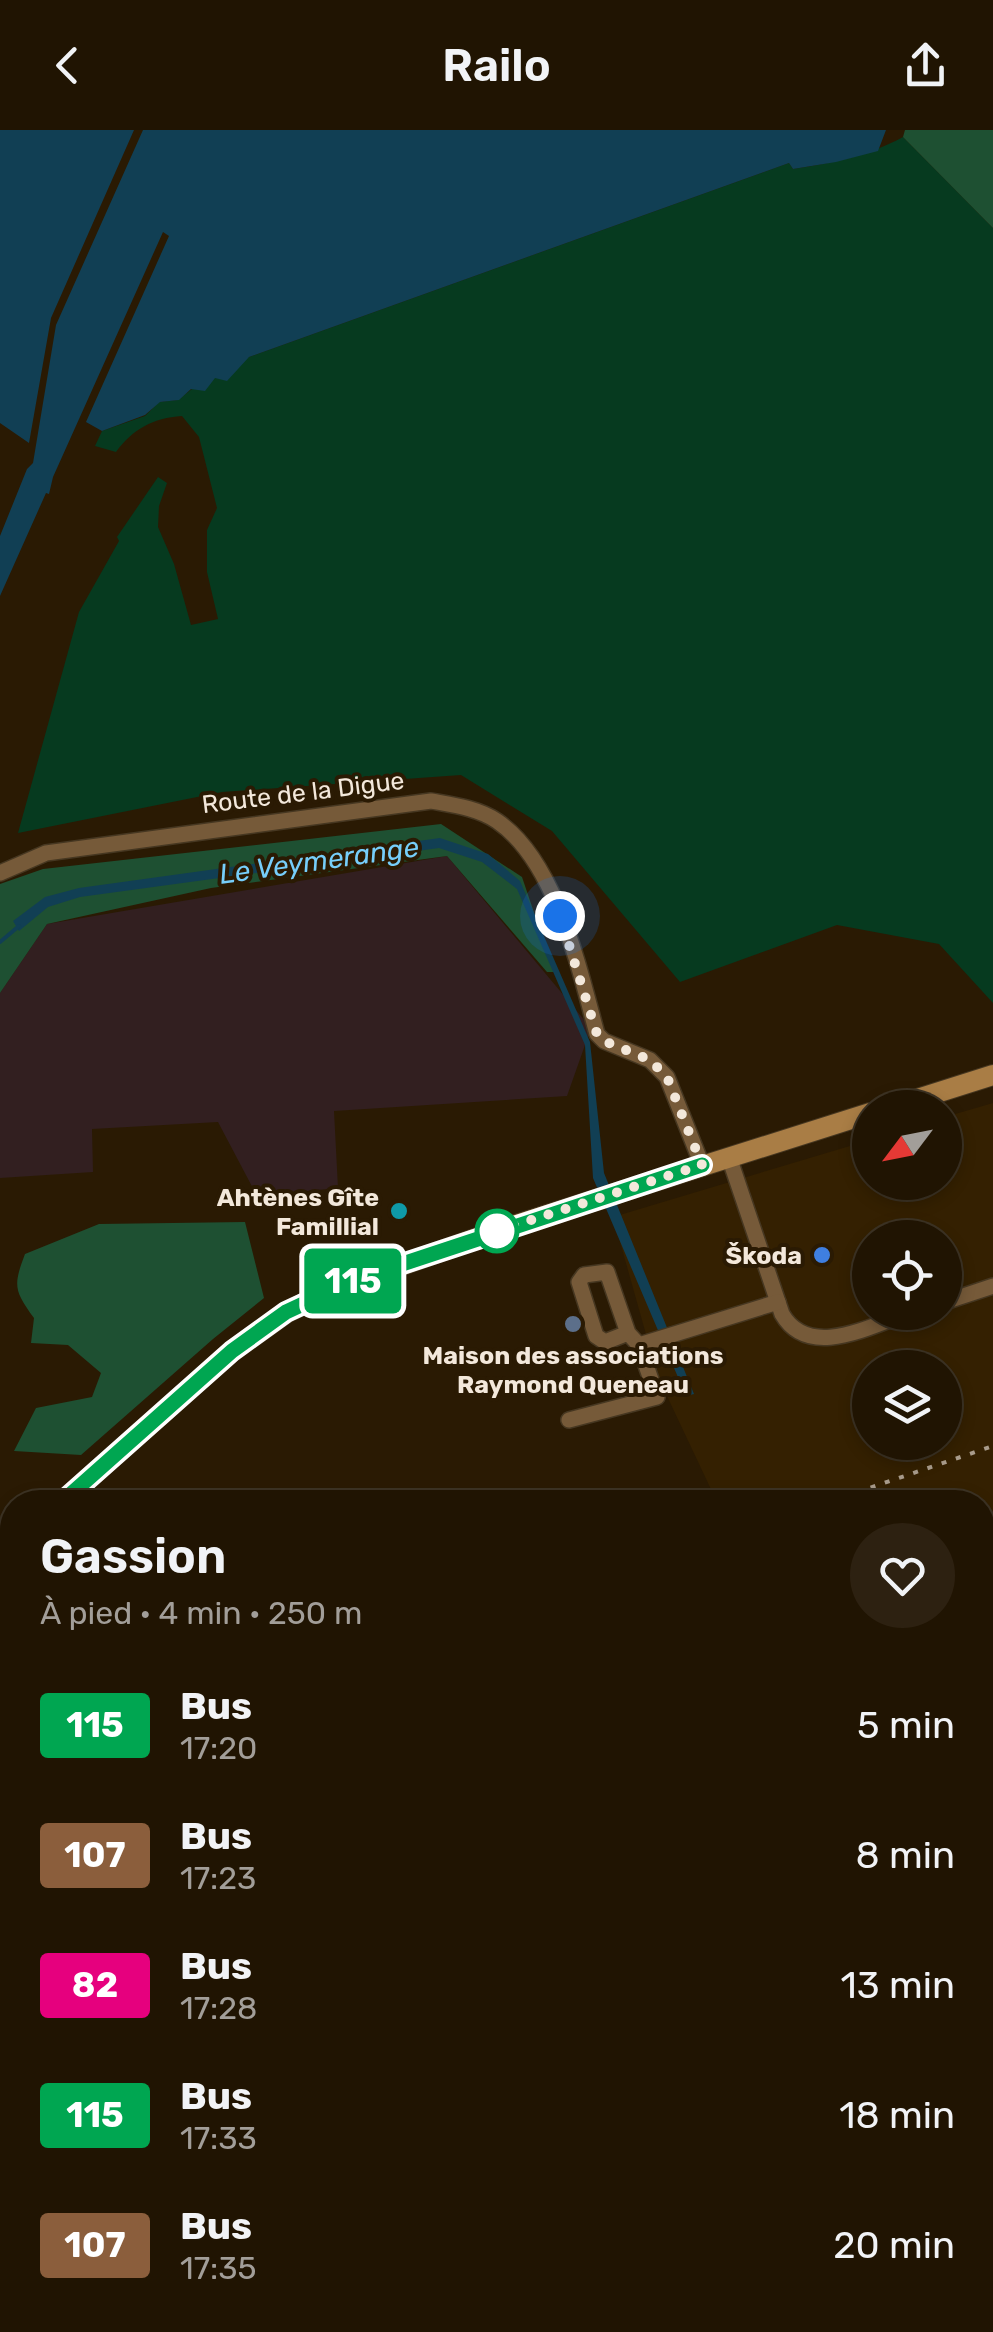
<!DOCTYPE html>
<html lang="fr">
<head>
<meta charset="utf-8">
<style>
	:root { --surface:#201402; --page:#2d2111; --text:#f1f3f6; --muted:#a29e99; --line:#3d3324 }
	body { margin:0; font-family:Rubik,sans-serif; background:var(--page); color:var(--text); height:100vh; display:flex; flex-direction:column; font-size:38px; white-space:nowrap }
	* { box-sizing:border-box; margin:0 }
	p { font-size:32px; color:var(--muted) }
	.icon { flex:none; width:55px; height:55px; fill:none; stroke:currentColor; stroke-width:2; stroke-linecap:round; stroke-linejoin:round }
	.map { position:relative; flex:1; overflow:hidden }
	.drawer { position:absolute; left:0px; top:1360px; width:995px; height:842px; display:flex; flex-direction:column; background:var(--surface); border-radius:40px 40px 0 0; box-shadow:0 5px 15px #0003,0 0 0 2px var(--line) }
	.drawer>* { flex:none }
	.badge { padding:0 20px; border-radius:8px; font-size:35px; line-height:65px }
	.needle { width:65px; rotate:238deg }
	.buttons { position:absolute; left:852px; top:960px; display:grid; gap:20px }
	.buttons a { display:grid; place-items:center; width:110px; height:110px; border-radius:50%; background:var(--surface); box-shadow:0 5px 15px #0003,0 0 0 2px var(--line); font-size:50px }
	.you { position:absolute; width:50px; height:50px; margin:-25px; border:8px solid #fff; border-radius:50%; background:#1a73e8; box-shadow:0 0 0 15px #1a73e833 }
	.map>.badge { position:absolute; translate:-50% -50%; box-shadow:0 0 0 5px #fff }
	.round { display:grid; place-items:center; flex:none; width:105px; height:105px; border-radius:52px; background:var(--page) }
	.head { display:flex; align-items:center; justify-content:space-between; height:170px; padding:0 40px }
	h1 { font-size:48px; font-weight:600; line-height:75px }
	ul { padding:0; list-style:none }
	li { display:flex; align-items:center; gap:30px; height:130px; padding:0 40px }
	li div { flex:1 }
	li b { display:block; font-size:38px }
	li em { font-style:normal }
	li .badge { min-width:110px; font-weight:700; text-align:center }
	header { display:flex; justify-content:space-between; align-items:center; height:130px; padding:0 40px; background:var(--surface); font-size:45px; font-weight:600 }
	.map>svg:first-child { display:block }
	.built { fill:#342001; fill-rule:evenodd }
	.industrial { fill:#321f20 }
	.green { fill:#063a1f }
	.forest { fill:#1e5032 }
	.water { fill:#113f54 }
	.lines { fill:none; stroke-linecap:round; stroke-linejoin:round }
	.stream { stroke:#113f54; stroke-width:4 }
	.minor-casing { stroke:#463721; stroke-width:18 }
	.secondary-casing { stroke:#463721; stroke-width:22 }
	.minor { stroke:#765a39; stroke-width:15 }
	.secondary { stroke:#a97d45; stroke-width:20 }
	.rail { stroke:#a99c8c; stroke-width:4; stroke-dasharray:5 10; stroke-linecap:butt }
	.line-casing { stroke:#fff; stroke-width:22 }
	.line { stroke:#00a651; stroke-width:15 }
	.walk { stroke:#f3e8db; stroke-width:10; stroke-dasharray:0 18 }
	.culture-dot { fill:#0f9aa8; stroke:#2a1a03; stroke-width:4 }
	.stop-dot { fill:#fff; stroke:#00a651; stroke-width:5 }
	.shop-dot { fill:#3f7fe0; stroke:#2a1a03; stroke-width:4 }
	.service-dot { fill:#5c6f8a; stroke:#2a1a03; stroke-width:4 }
	.labels { text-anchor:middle; stroke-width:8; stroke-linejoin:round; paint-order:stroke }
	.street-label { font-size:25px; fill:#f3e8db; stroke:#2a1a03 }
	.poi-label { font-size:25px; font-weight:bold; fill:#f3e8db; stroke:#2a1a03; text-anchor:end }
	.water-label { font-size:28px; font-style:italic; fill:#76cefa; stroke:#2a1a03 }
</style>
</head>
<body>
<header><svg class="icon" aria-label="back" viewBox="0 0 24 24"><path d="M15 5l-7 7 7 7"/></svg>Railo<svg class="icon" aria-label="share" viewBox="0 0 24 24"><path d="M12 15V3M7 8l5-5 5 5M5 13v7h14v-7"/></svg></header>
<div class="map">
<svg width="993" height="2202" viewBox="0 0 993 2202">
	<rect width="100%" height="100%" fill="#2a1a03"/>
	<g class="built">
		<path d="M993,973V1584L983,1587L982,1372H717L658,1247L613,1087L870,1010V1052H945V987ZM870,1108H945V1182H870ZM870,1238H945V1312H870Z"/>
		<path d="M12,1630V1803L0,1809V1633Z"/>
	</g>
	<g class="industrial">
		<path d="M447,726L591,898L567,966L334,981L338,1058L257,1066L218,992L92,999L93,1042L0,1048V863L47,794Z"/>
		<path d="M993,1584V1668L983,1666L982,1587Z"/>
	</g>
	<path class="green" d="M903,7L993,98V873L939,814L837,795L680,852L552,701L461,645L222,662L18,703L79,482L119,411L117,407L158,347L167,353L159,376L158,397L174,434L191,495L218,489L207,442V400L217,378L199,307L182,286C153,288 133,299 116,322L95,316L102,301L145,286L159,272L178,270L192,259L249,227L789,33L793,39C832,33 868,26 903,7Z"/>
	<g class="forest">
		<path d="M905,0H993V98L903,7Z"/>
		<path d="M441,694L522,747L554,842H547L447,726L211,758L47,794L0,863V754L43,739Z"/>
		<path d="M245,1092L264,1168L213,1209L81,1325L14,1321L36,1278L92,1267L101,1243L68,1215L31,1213L34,1188C14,1160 13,1156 25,1124L99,1094Z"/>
		<path d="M983,1666L993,1668V1883L983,1891Z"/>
	</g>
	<g class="water">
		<path d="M0,0H134L51,188L29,313L0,293Z"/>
		<path d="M143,0H886L878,21L836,32L793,39L789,33L249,227L227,251L215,248L205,261L191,259L179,270L160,272L145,285L102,301L86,292L169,106L163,102L53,347L49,364L46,363L0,466V406L27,339L33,333L56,195Z"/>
		<path d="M440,708L488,724L520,751L590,912L604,1043L694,1264L686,1266L593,1048L585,915L517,759L482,732L439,718L80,767L48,777L19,801L13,791L45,767L79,758Z"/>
	</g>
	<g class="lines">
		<path class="stream" d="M0,812L19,796"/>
		<g class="minor-casing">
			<g id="minor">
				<path d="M0,743L46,723L431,671C453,675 478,678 497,691C556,731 579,838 597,904L604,911L650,930L667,947L702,1035"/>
				<path d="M729,1027L782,1184C809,1231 872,1195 911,1182"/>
				<path d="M945,1172L993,1156"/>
				<path d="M628,1203L605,1212L596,1206L579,1152L584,1145L607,1142L628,1203L639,1215"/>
				<path d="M569,1290L657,1267L639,1215L778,1172"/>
				<path d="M0,1824L12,1817"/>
				<path d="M982,2049L993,2057"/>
			</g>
		</g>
		<g class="secondary-casing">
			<g id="secondary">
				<path d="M889,978L993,945"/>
				<path d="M62,1372L232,1221L287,1182L335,1159L497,1101L870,983"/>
				<path d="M0,1436L12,1424"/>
			</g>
		</g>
		<use href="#minor" class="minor"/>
		<use href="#secondary" class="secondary"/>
		<g class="rail">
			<path d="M828,1372L993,1316"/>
			<path d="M982,1471L993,1469"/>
			<path d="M982,1490L993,1488"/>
			<path d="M0,1676L12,1673"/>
			<path d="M0,1694L12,1692"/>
		</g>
	</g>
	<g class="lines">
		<g class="line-casing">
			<path id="line" d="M62,1372L232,1221L286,1182L346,1154L384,1140L702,1035"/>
		</g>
		<use href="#line" class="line"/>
		<path class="walk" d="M497,1101L702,1035L667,947L650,930L604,911L597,904L560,786"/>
	</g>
	<circle class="culture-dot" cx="399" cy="1081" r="10"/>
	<circle class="stop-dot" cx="497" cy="1101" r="20"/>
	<circle class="shop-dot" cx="822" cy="1125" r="10"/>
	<circle class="service-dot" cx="573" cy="1194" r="10"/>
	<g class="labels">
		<g class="street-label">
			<text transform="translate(303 662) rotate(-7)" y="9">Route de la Digue</text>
		</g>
		<g class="poi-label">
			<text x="379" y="1076">Ahtènes Gîte<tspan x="379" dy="29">Famillial</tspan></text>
			<text x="802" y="1134">Škoda</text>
			<text x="573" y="1234" text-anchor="middle">Maison des associations<tspan x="573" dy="29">Raymond Queneau</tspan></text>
		</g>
		<g class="water-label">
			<text transform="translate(319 730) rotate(-8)" y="10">Le Veymerange</text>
		</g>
	</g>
</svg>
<div class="buttons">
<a><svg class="needle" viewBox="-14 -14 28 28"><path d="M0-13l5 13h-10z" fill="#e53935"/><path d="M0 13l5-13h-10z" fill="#a29e99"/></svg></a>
<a><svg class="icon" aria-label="locate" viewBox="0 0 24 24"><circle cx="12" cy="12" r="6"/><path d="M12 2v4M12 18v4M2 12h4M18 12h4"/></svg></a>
<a><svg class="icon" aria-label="layers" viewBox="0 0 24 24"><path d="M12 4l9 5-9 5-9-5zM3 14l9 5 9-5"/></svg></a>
</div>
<div class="you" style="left:560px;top:786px"></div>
<b class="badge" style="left:353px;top:1151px;background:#00a651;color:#fff">115</b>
<section class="drawer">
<div class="head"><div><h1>Gassion</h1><p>À pied · 4 min · 250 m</p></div><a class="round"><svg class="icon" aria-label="heart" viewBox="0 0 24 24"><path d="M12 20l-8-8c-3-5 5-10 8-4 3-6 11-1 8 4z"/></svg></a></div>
<ul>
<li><span class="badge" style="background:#00a651;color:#fff">115</span><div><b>Bus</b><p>17:20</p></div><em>5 min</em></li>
<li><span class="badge" style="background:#8b5e3c;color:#fff">107</span><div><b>Bus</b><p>17:23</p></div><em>8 min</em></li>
<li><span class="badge" style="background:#e6007e;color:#fff">82</span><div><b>Bus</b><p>17:28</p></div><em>13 min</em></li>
<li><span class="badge" style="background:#00a651;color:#fff">115</span><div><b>Bus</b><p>17:33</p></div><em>18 min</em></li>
<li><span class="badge" style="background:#8b5e3c;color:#fff">107</span><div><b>Bus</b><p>17:35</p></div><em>20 min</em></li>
</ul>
</section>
</div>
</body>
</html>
